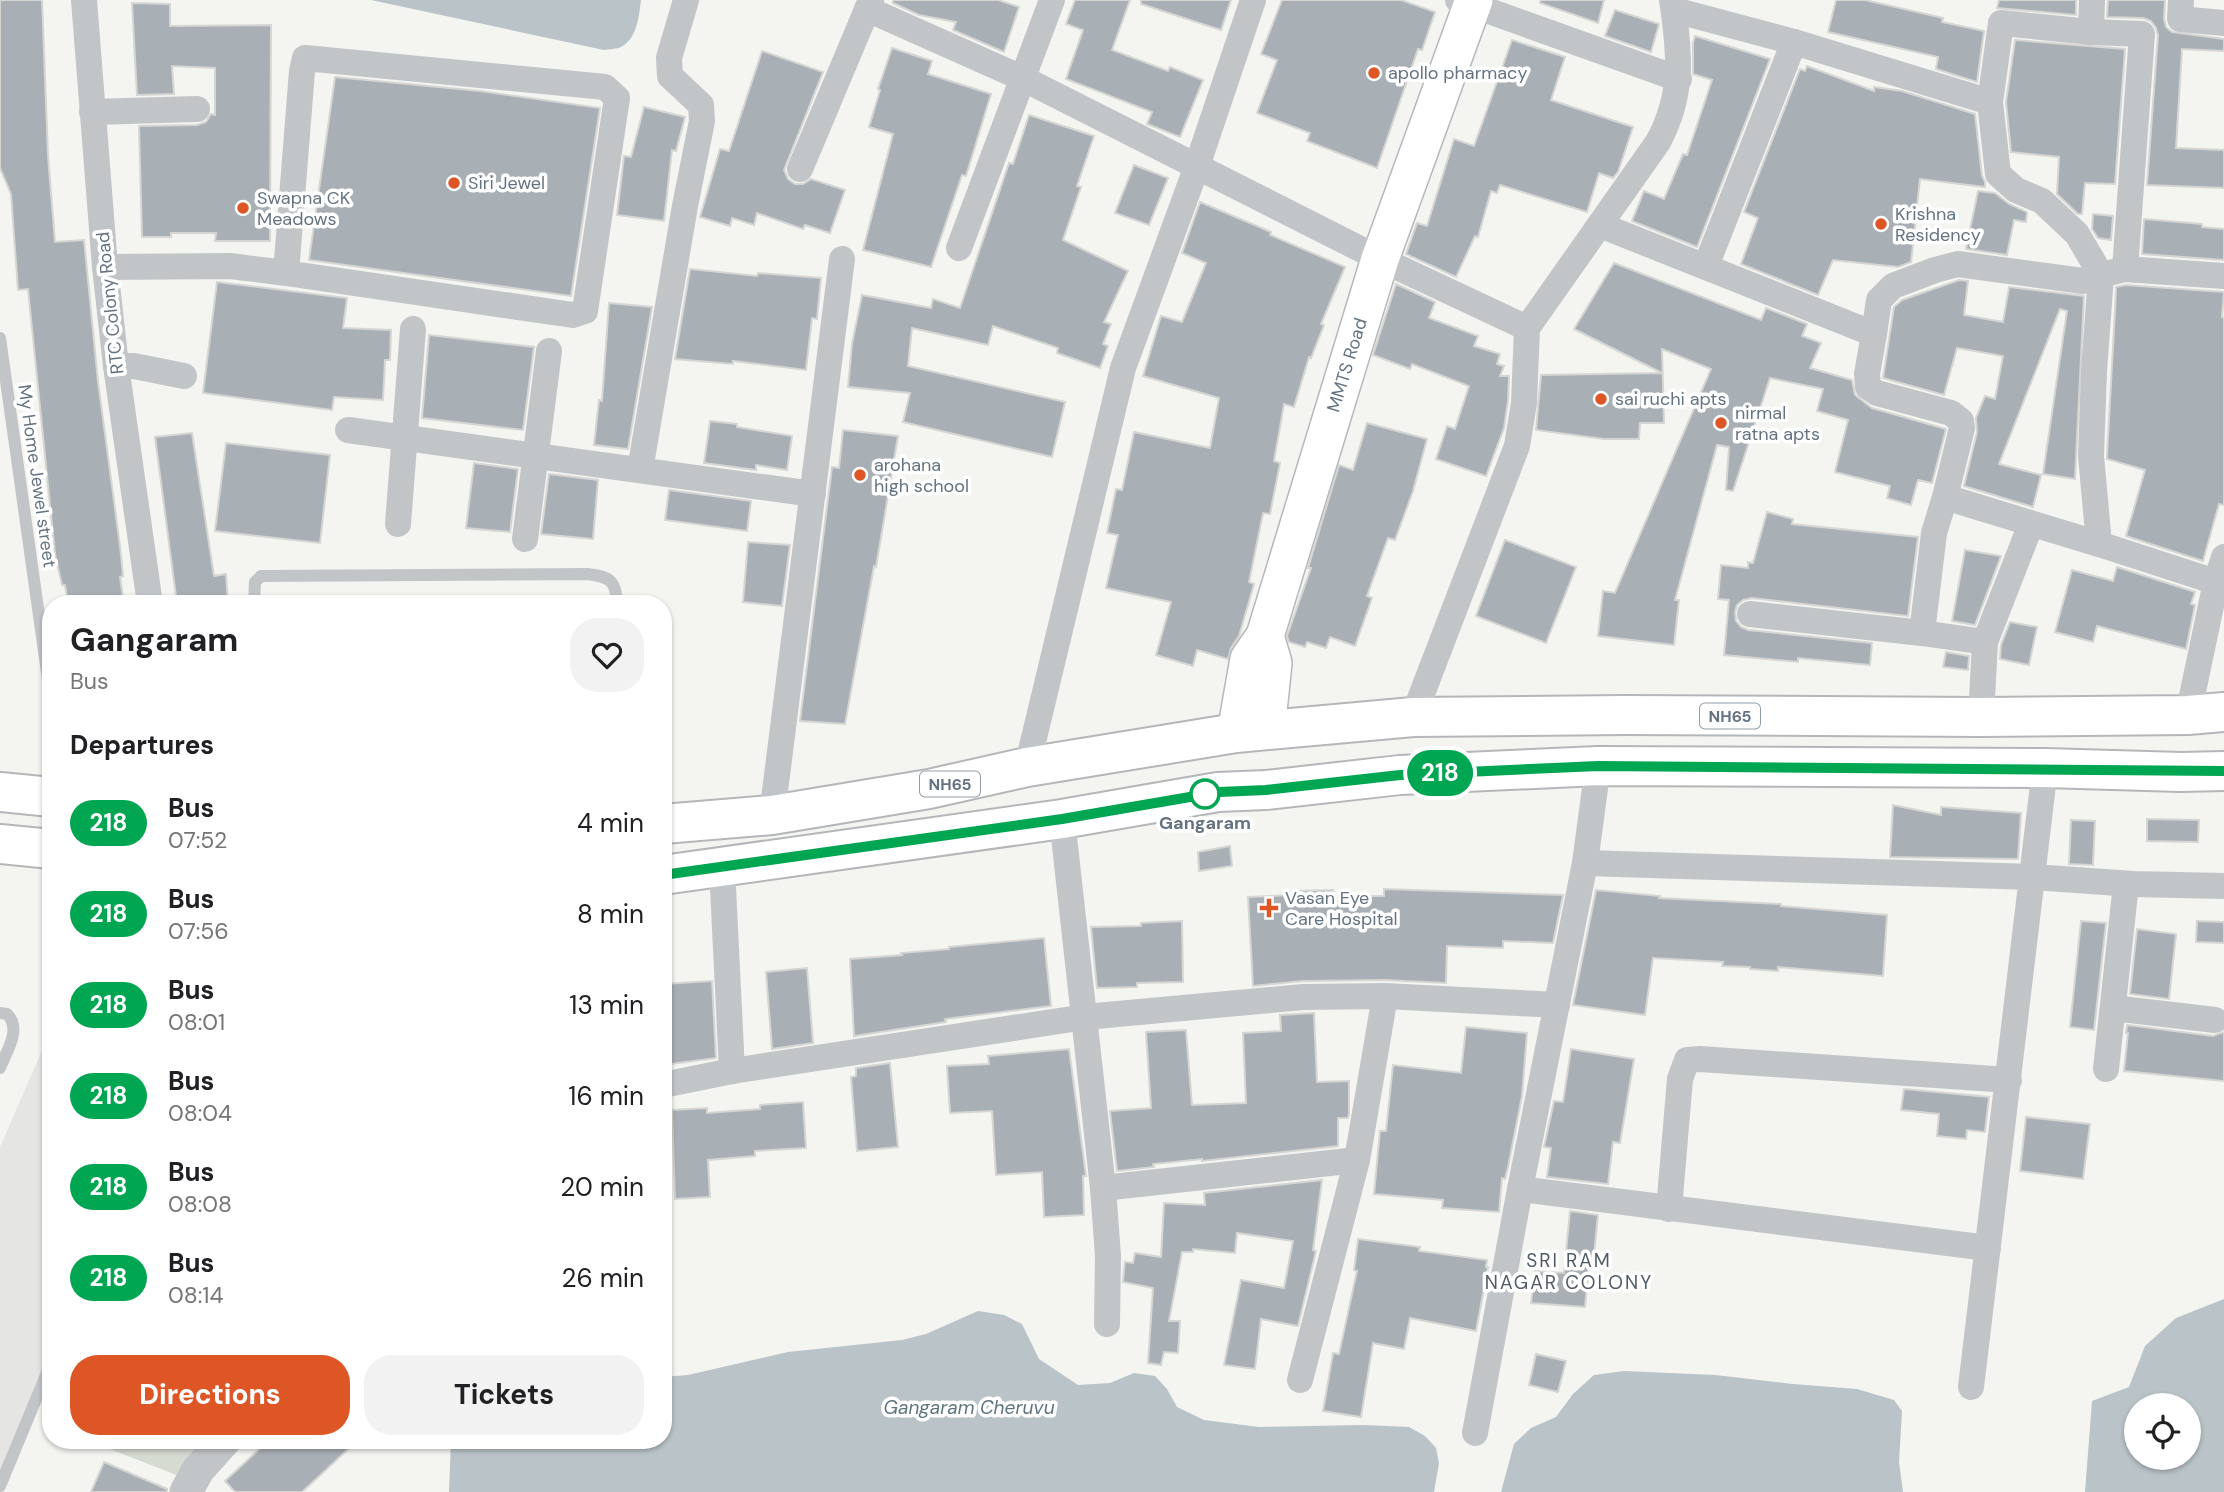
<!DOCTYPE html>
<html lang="en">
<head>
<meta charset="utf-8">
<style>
	:root { --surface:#fff; --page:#f2f2f2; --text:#202124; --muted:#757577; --accent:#de5626 }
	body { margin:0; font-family:"DM Sans",sans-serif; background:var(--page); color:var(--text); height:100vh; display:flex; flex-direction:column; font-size:26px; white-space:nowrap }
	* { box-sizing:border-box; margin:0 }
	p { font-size:23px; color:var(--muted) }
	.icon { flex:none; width:38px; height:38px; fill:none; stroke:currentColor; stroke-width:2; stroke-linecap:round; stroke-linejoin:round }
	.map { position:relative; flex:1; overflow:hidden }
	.details { position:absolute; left:42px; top:595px; width:630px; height:854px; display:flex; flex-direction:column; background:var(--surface); border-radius:28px; box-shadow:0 2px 5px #0004 }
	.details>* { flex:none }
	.badge { padding:0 14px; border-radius:23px; font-size:24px; line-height:46px }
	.buttons { position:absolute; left:2124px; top:1393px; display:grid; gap:14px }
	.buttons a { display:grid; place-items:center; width:77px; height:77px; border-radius:50%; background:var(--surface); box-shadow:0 2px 5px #0004; font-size:35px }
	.map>.badge { position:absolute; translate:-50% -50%; box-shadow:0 0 0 4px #fff }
	h2 { padding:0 28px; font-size:26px; line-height:63px }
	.round { display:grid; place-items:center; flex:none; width:74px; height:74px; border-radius:28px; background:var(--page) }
	.summary { display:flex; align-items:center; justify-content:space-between; height:119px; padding:0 28px }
	h1 { font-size:33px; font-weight:700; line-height:52px }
	.primary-button { display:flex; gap:14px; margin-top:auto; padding:14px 28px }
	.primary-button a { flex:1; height:80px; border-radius:28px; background:var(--accent); color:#fff; font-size:28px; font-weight:700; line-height:80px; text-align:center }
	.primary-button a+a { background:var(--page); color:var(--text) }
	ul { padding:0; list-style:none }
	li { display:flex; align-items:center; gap:21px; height:91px; padding:0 28px }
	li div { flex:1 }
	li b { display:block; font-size:26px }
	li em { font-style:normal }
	li .badge { min-width:77px; font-weight:700; text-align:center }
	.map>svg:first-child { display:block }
	.built { fill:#e5e6e4 }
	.green { fill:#d5dbd1 }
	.water { fill:#b9c3c8; fill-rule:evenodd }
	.building { fill:#a8afb5; stroke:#d5d5d3; stroke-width:2 }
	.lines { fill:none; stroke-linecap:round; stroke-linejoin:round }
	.secondary-casing { stroke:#b4b8bc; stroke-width:40 }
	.trunk-casing { stroke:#b4b7ba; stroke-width:42 }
	.service { stroke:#c2c5c8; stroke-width:12 }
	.minor { stroke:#c2c5c8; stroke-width:26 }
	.tertiary { stroke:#c2c5c8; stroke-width:33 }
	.secondary { stroke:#fff; stroke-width:37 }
	.trunk { stroke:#fff; stroke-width:38 }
	.line-casing { stroke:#fff; stroke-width:16 }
	.line { stroke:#00a651; stroke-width:10 }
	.poi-dot { fill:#de5626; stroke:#fff; stroke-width:2.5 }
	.stop-dot { fill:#fff; stroke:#00a651; stroke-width:3.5 }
	.labels { text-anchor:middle; stroke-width:7; stroke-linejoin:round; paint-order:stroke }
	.shield { fill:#fff; stroke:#929da7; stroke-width:2 }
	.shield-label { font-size:16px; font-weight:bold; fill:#647381 }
	.poi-label { font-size:18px; fill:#647381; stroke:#fff; text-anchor:start }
	.street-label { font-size:18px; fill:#647381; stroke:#fff }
	.stop-label { font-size:18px; font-weight:bold; fill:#647381; stroke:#fff }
	.neighbourhood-label { font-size:19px; letter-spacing:2px; fill:#515c66; stroke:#fff }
	.water-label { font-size:19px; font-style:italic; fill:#5f757e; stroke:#fff }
</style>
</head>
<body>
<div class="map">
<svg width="2224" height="1492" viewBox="0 0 2224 1492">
	<rect width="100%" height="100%" fill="#f4f4f0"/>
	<path class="built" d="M51,1030V1377L4,1492H0V1147Z"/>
	<path class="green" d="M87,1440H215L179,1476Z"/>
	<g class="water">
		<path d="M371,0H641C639,16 637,39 621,47C617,49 609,49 604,50Z"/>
		<path d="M2224,1299V1492H2085L2092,1401L2129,1387L2145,1346L2176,1318ZM2189,1405V1458H2137V1405Z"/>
		<path d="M978,1311L1004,1315L1022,1324L1039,1359L1078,1385L1110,1383L1134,1373L1155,1376L1167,1389L1177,1407L1204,1420L1259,1427L1364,1425L1409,1427L1425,1436L1436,1448L1439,1463L1434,1492H449L451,1440H663V1377L688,1375L788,1352L902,1340L926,1334Z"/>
		<path d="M1624,1371L1715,1375L1793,1384L1857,1389L1894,1400L1902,1411L1899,1462L1903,1492H1501L1514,1444L1531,1428L1556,1417L1573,1394L1594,1375Z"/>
	</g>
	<g class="building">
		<path d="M0,0H42L48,156L55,242L84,240L98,382L120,546L123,576L120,577L124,604H68L65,585H62L55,554L28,289L18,290L11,194L0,168Z"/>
		<path d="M893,0H998L1019,7L1004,52L953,30L956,22L919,15L893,3Z"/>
		<path d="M1075,0H1130L1112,50L1168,71L1170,67L1203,80L1180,137L1147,124L1152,112L1066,79L1083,30L1066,24Z"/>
		<path d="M1141,0H1231L1221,30L1141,4Z"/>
		<path d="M1282,0H1401L1435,12L1422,50L1418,49L1377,168L1307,141L1310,133L1257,113L1277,60L1261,54Z"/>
		<path d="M1541,0H1604L1598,23L1540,3Z"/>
		<path d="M1836,0H1865L1943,18L1942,22L1984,31L1977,82L1936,69L1938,57L1828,32Z"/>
		<path d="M1999,0H2076V15L1997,8Z"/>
		<path d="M2108,0H2165L2164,19L2166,27L2172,32L2224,39V51L2182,49L2176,148L2224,150V188L2147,185L2158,35L2156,28L2151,21L2143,18L2107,17Z"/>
		<path d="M132,3L170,4V26L271,25L270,241H215L216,233H171V237H142L139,126L197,125L206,122L211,114L215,115V68L172,66L174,94L137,95Z"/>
		<path d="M1615,10L1659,24L1651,52L1605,36Z"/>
		<path d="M1695,36L1770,59L1697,247L1632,221L1644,191L1664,199L1683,154L1687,155L1712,80L1693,74V43Z"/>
		<path d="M1512,40L1565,57L1551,100L1633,127L1618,172L1613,178L1599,173L1587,212L1500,185L1497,193L1491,191L1478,237L1475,236L1456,277L1406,254L1417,223L1427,226L1454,139L1474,146Z"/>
		<path d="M2015,40L2125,49L2115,184L2085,183L2082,214H2078L2057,194L2059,157L2011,152L2006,102Z"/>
		<path d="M892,48L932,61L928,74L991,94L966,176L962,175L931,267L863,250L893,134L869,127L880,90L878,89Z"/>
		<path d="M762,51L823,72L784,170L788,179L795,184H803L811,179L845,190L830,233L805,225L803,229L757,213L754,225L732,218L730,226L700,217L720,149L729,151Z"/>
		<path d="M1807,66L1874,91V87L1902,91L1975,114L1982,176L1985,182V187L1920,179L1911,262L1898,267L1833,260L1818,295L1741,264L1758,218L1744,212L1800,69L1805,71Z"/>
		<path d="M335,77L480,91L600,108L571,296L309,260Z"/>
		<path d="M644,107L685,117L676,151L672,150L664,221L617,215L624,156L631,157Z"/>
		<path d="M1029,115L1094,136L1077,186L1081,187L1063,240L1128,271L1104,322L1111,324L1103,344L1108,346L1100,368L1057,353L1058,348L993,326L988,345L912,328L908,366L1065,402L1052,457L903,422L910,393L848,387L852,344L862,295L931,308L933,299L960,308L1009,163L1013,164Z"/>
		<path d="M1134,165L1168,178L1149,225L1115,213Z"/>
		<path d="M1978,191L1995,193L2009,204L2027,212L2026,222L2014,220L2007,255L1966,249Z"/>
		<path d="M1200,202L1271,232L1270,235L1345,267L1321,324L1324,325L1311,358L1309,357L1294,407L1284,404L1274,461L1280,463L1270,514L1263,513L1249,582L1254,584L1239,636L1231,648L1228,659L1197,650L1193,666L1156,655L1171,602L1106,588L1118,535L1107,533L1116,489L1122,490L1134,432L1210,448L1219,398L1143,376L1161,316L1182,322L1206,263L1182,253Z"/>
		<path d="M2093,214L2113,216L2111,240L2098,238L2092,229Z"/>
		<path d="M2144,219L2202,224V227L2224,229V260L2142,254Z"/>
		<path d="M1614,263L1761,320L1766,308L1807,324L1802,336L1821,343L1810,368L1852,380L1855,395L1872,408L1946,429L1932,483L1918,480L1911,505L1887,498L1890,486L1835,472L1848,420L1817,411L1823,389L1770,378L1733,491L1726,490L1729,447L1717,445L1675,600H1679L1674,645L1598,636L1603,591L1615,593L1711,369L1662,349L1664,423H1640L1639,439H1604L1536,430L1541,375L1662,373L1574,329Z"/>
		<path d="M690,269L757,276L758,273L821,278L817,319L812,318L806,370L733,361V364L675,359Z"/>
		<path d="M1959,280L1968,281L1964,315L2003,322L2009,287L2084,296L2075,479L2043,474L2067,311L2060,309L1999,464L2041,475L2033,507L1964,486L1977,432L1976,418L1985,396L1995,399L2003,356L1957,348L1944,395L1883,378L1894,307L1902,300Z"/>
		<path d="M217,282L347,298L343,328L391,330L390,360H385L383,400L334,397L332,410L203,393Z"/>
		<path d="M1396,284L1435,302L1429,318L1478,336L1474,346L1500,354L1497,364L1504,366L1500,376H1509L1508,401L1504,428L1486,476L1436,459L1447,426L1455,429L1469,386L1412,364L1410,369L1373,355Z"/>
		<path d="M2126,285L2224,292L2222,317L2224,318V505L2219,504L2203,561L2126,536L2145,470L2107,459V456L2116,292V287Z"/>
		<path d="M609,303L652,307L628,449L594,445L599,400L602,401Z"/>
		<path d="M429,335L534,347L523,430L422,418Z"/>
		<path d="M710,421L737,424V427L792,436L787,470L756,465V470L704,463Z"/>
		<path d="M1367,423L1427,439L1413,491L1395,540L1388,538L1367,596L1372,598L1355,646L1330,637L1326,648L1307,642L1305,647L1289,642L1287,636L1311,568H1308L1339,465L1353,470Z"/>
		<path d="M843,430L898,436L876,567L874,566L845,724L800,721L832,467L839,468Z"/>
		<path d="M192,433L214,576L226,574L228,604H177L155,437Z"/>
		<path d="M226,443L330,455L320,543L215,531Z"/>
		<path d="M474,463L518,469L510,532L466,528Z"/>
		<path d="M549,474L598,480L593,539L541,534Z"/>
		<path d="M669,490L751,501L747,531L665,520Z"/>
		<path d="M1767,512L1793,519L1792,524L1918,537L1908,616L1752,598L1743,600L1737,605L1735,612L1736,621L1741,627L1748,630L1872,643L1870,665L1798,658V662L1724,655L1729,600L1718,599L1721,565L1748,568V562L1753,563Z"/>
		<path d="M1505,540L1576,567L1546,643L1476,616Z"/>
		<path d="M748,542L790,545L782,606L743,602Z"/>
		<path d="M1965,550L2001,556L1975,625L1952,621Z"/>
		<path d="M2117,567L2195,592L2191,604L2195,605L2186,649L2097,626L2093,642L2055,632L2072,570L2113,581Z"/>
		<path d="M2010,622L2037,627L2029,665L2000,659L2001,645Z"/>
		<path d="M1946,652L1969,656L1968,670L1943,667Z"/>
		<path d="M1893,805L1941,815V807L2021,813L2018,859L1890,857Z"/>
		<path d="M2147,819L2199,820L2198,842L2147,841Z"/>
		<path d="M2071,820L2095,821L2093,865L2069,864Z"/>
		<path d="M1230,846L1232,866L1199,871L1198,852Z"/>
		<path d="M1384,889L1563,895L1553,943L1503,941V948L1447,946L1446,983L1385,980L1303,981L1253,986L1248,897L1294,895V891L1333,890V896H1384Z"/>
		<path d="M1596,890L1660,896L1659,898L1781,904V906L1887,915L1883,976L1778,967V971L1750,969V967L1722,966L1723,962L1653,958L1645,1015L1573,1005Z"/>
		<path d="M1182,921L1183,982L1137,983V987L1097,988L1091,927L1141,926V923Z"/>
		<path d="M2081,921L2106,923L2094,1030L2070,1027Z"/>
		<path d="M2197,921L2224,922V943L2196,942Z"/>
		<path d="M2137,929L2176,934L2169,999L2130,994Z"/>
		<path d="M1044,938L1051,1006L945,1019L946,1022L854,1036L850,959L902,955L901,953L949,949V947Z"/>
		<path d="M807,968L813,1043L772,1049L766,972Z"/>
		<path d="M712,981L716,1058L663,1065V984Z"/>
		<path d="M1314,1013L1317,1082L1349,1081V1114L1348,1118H1338V1146L1202,1161V1159L1153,1164L1154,1167L1117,1171L1110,1111L1151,1108L1146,1032L1186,1030L1192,1105L1246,1103L1243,1033L1281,1031L1280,1015Z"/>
		<path d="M2127,1025L2213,1036L2224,1032V1081L2124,1071L2128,1033H2126Z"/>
		<path d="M1466,1027L1527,1033L1522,1096L1508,1167L1505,1179L1502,1178L1499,1212L1442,1208L1443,1200L1374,1194L1380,1131H1386L1393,1065L1461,1073Z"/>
		<path d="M1069,1049L1086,1176H1083L1084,1215L1044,1217L1042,1172L996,1175L992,1111L950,1113L947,1066L989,1064L988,1056Z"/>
		<path d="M1571,1049L1634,1059L1620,1143L1613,1142L1608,1184L1547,1177L1551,1148L1544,1147L1554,1101L1563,1102Z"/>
		<path d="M890,1063L898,1147L857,1151L851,1077L856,1076V1068Z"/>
		<path d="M1904,1089L1989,1097L1985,1132L1967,1130L1966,1139L1937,1136L1939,1114L1901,1110Z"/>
		<path d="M803,1102L806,1148L755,1151V1156L708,1160L710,1197L675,1199L672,1110L707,1108V1113L760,1109V1105Z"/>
		<path d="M2026,1117L2090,1124L2083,1179L2020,1171Z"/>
		<path d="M1322,1180L1313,1250L1316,1251L1298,1326L1261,1319L1255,1369L1224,1365L1241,1280L1284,1288L1293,1241L1237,1233L1235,1253L1193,1249V1252H1182L1169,1321H1180L1178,1353L1164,1352L1161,1365L1148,1363L1153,1288L1123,1282L1124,1270L1125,1262L1133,1263L1135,1253L1161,1257L1164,1203L1205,1205L1204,1193Z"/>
		<path d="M1570,1211L1598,1215L1593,1264L1589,1263L1585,1307L1531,1303L1535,1271L1564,1273Z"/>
		<path d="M1358,1239L1420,1247L1419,1251L1487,1260L1486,1267H1488L1476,1331L1410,1318L1404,1349L1373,1343L1361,1417L1323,1411L1333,1353L1339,1354L1357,1271L1354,1270Z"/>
		<path d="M1536,1354L1566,1361L1558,1392L1529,1385Z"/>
		<path d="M269,1440H358L302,1492H235L225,1481Z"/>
		<path d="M104,1462L167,1489V1492H91Z"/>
	</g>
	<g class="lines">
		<g class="secondary-casing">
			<g id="secondary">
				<path d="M1265,636L1273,663L1266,730"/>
				<path d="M1236,733L1249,659L1265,636L1380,259L1474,0"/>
			</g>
		</g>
		<g class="trunk-casing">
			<g id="trunk">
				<path d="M0,792L51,797"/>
				<path d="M663,824L772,815L929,789L1027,767L1236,733L1413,717L1625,715L1981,717L2188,715L2224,712"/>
				<path d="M0,844L51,849"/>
				<path d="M663,875L1062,819L1218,792L1266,790L1400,775L1598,766L2045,768L2181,772L2224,771"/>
			</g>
		</g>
		<g class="service">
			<path d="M0,338L51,701"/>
			<path d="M254,604L255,582L261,576L588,574C610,577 616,580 617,604"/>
			<path d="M0,1013L7,1014C22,1029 7,1050 0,1068"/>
			<path d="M0,1486L51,1363"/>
		</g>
		<g class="minor">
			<path d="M84,0L105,267L116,366L150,604"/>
			<path d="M1458,0L1679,79"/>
			<path d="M2181,0L2180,19L2224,23"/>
			<path d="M867,9L1024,79L1380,259L1527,328"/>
			<path d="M1674,10L1794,42L1990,102"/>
			<path d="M2091,32L2092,0"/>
			<path d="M92,112L197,109"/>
			<path d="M800,169L871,0"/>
			<path d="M1600,225L1874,334L1867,374L1868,387L1877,393L1951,413L1961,421L1962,428L1945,497L2099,544"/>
			<path d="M959,248L1052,0"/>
			<path d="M1706,266L1794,42"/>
			<path d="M105,267L230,266L286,273L302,71L305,58L605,87L617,98L585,311L573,315L286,273"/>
			<path d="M2125,269L2224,276"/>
			<path d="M1874,334L1879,300L1893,286L1935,270L1958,264L2083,281L2101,275L2077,234L2042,201L2016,190L1998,174L1990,102L2001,23L2091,32L2142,34L2125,269L2101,275L2094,371L2091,456L2099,544L2216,582"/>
			<path d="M116,366H134L184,376"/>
			<path d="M348,430L813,494"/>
			<path d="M640,470L685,206L702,121L701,105L670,76L669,58L686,0"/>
			<path d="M398,524L413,329"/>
			<path d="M525,539L549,351"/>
			<path d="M1750,614L1922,633L1985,642L1981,717"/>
			<path d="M1922,633L1934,533L1945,497"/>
			<path d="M1985,642L2031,524"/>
			<path d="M2188,715L2216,582L2224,557"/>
			<path d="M1413,717L1517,446L1524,403L1527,328L1658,142C1684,94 1680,53 1672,0"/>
			<path d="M1027,767L1123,368L1197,166L1253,0"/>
			<path d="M772,815L842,259"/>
			<path d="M1062,819L1103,1188L1108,1256L1107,1324"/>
			<path d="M1585,863L2033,877L2133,884L2224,886"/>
			<path d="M722,867L732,1071"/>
			<path d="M2113,1008L2215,1020"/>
			<path d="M2106,1069L2126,884"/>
			<path d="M663,1085L732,1071L1085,1017L1303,997L1385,996L1557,1005"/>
			<path d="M1103,1188L1357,1160"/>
			<path d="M1520,1189L1988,1248"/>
			<path d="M1669,1209L1680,1079L1687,1060L1700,1059L2009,1080"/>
			<path d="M1300,1380L1357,1160L1385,996"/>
			<path d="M1971,1387L2045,768"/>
			<path d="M1475,1433L1520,1189L1585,863L1598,766"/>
		</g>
		<path class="tertiary" d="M186,1492L198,1470L225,1440"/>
		<use href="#secondary" class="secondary"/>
		<use href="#trunk" class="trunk"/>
	</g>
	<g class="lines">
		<g class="line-casing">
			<path id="line" d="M663,875L1062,819L1219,792L1266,790L1400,775L1598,766L2224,771"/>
		</g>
		<use href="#line" class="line"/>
	</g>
	<g class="poi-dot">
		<circle cx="1374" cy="73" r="7"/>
		<circle cx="454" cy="183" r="7"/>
		<circle cx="243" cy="208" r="7"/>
		<circle cx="1881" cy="224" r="7"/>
		<circle cx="1601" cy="399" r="7"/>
		<circle cx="1721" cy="423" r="7"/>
		<circle cx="860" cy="475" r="7"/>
		<path d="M1265.5 897.5h7v7h7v7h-7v7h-7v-7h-7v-7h7z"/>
	</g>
	<circle class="stop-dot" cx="1205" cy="794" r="14"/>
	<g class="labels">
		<g class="shield">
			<rect x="1700" y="703.5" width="60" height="25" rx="5"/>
			<rect x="920" y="771.5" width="60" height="25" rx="5"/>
		</g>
		<g class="shield-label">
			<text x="1730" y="722">NH65</text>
			<text x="950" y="790">NH65</text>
		</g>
		<g class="poi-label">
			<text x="1388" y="79">apollo pharmacy</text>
			<text x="468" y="189">Siri Jewel</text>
			<text x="257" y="204">Swapna CK<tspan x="257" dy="21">Meadows</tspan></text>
			<text x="1895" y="220">Krishna<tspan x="1895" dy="21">Residency</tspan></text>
			<text x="1615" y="405">sai ruchi apts</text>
			<text x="1735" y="419">nirmal<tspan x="1735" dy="21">ratna apts</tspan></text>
			<text x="874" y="471">arohana<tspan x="874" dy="21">high school</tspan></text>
			<text x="1285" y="904">Vasan Eye<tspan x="1285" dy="21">Care Hospital</tspan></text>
		</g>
		<g class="street-label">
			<text transform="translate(110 303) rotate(-96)" y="6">RTC Colony Road</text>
			<text transform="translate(1347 365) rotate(-73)" y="6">MMTS Road</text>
			<text transform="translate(37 476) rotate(82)" y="6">My Home Jewel street</text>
		</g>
		<g class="stop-label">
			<text x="1205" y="829">Gangaram</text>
		</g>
		<g class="neighbourhood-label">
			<text x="1569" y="1267">SRI RAM<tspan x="1569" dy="22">NAGAR COLONY</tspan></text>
		</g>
		<g class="water-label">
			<text x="969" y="1414">Gangaram Cheruvu</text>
		</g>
	</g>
</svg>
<div class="buttons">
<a><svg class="icon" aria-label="locate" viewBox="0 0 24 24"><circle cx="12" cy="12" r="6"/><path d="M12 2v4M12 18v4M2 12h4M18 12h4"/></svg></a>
</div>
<b class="badge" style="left:1440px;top:773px;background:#00a651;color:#fff">218</b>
<section class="details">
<div class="summary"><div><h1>Gangaram</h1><p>Bus</p></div><a class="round"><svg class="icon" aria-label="heart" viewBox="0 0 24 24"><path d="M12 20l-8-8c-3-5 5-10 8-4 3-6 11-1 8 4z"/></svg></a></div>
<h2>Departures</h2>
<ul>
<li><span class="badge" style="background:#00a651;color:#fff">218</span><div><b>Bus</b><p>07:52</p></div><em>4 min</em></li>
<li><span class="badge" style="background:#00a651;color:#fff">218</span><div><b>Bus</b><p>07:56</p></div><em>8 min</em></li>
<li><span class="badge" style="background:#00a651;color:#fff">218</span><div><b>Bus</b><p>08:01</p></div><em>13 min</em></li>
<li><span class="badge" style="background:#00a651;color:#fff">218</span><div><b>Bus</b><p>08:04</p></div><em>16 min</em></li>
<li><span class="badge" style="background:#00a651;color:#fff">218</span><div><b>Bus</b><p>08:08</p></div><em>20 min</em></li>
<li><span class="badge" style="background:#00a651;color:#fff">218</span><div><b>Bus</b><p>08:14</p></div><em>26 min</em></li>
</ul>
<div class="primary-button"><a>Directions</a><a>Tickets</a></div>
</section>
</div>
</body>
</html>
